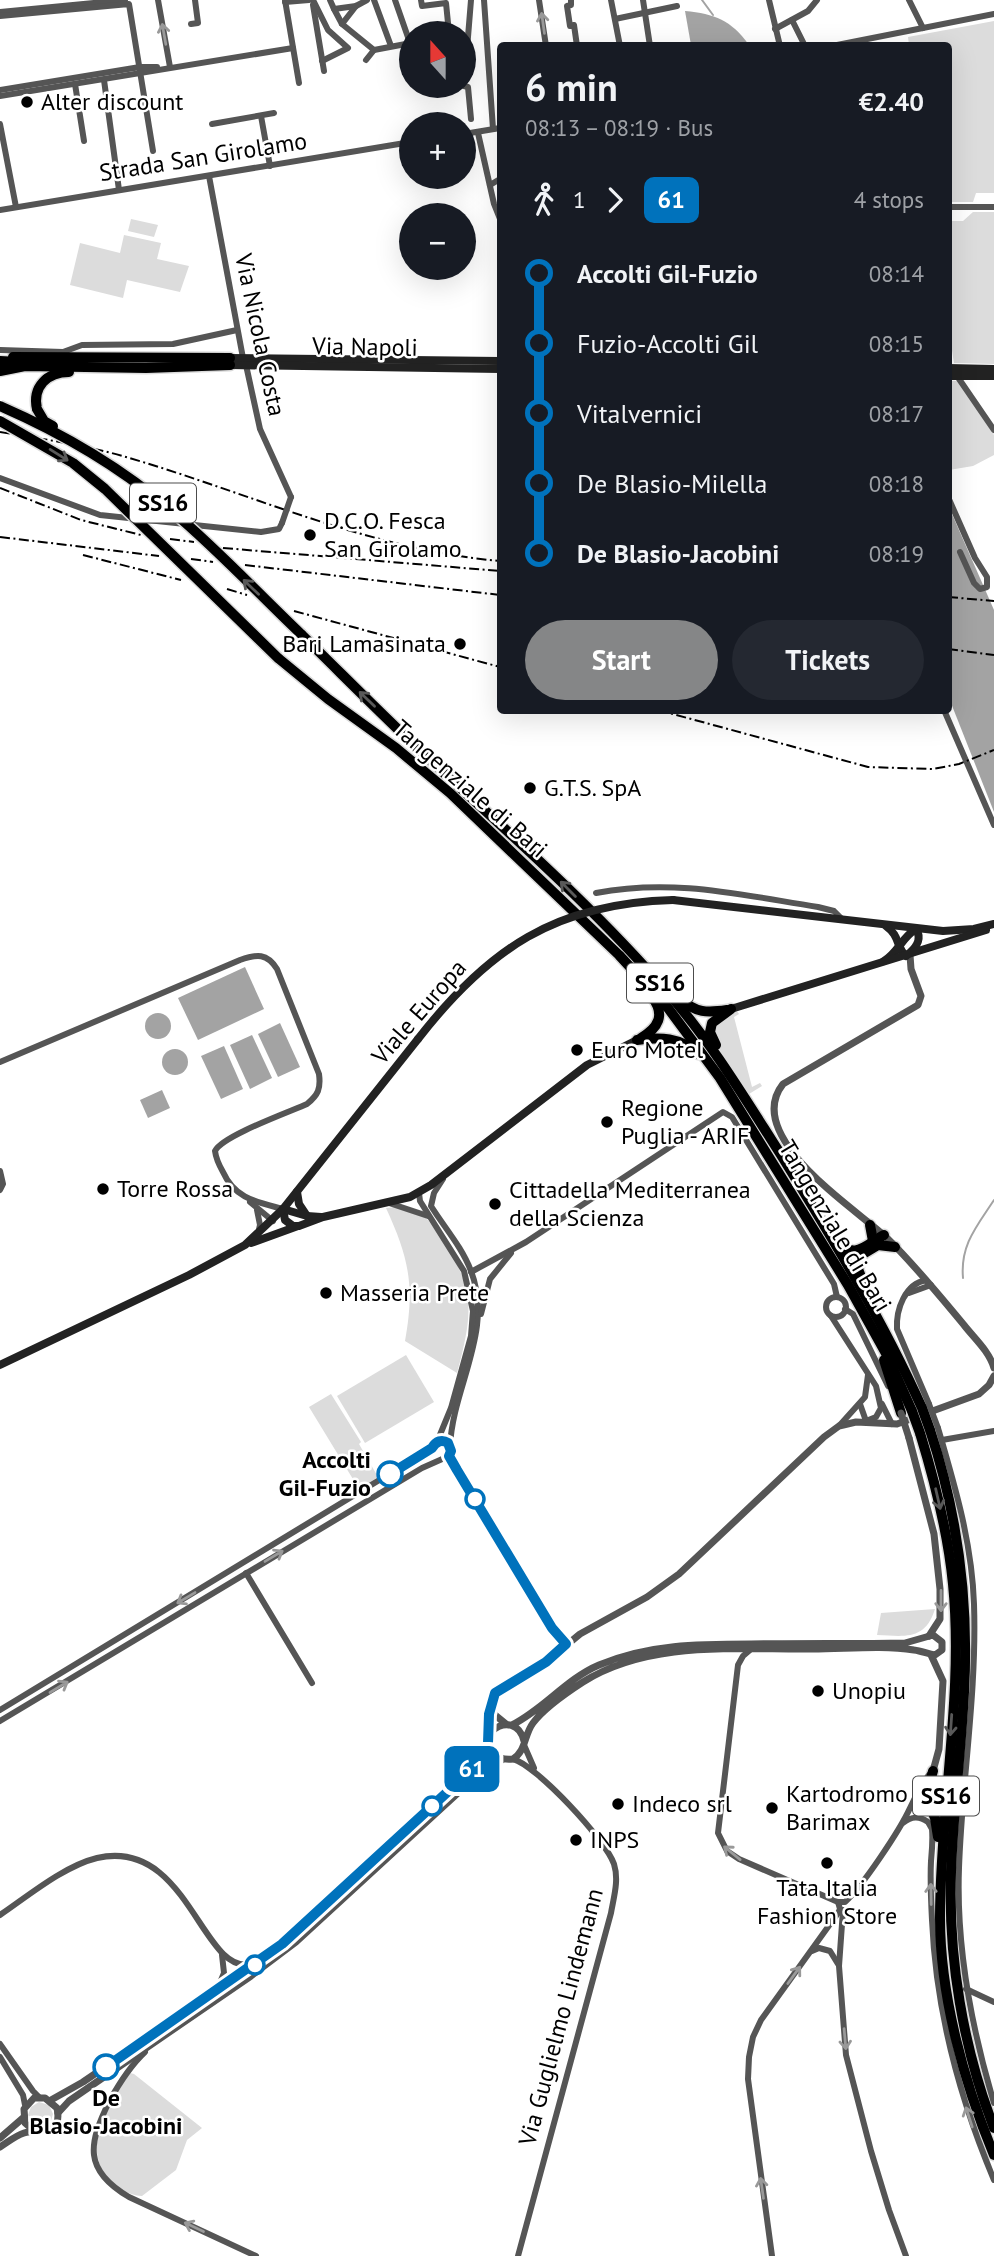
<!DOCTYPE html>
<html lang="en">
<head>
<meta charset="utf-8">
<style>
	:root { --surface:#171b24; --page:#242831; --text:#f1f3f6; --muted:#9ea1a6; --accent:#858687 }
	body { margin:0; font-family:"PT Sans",sans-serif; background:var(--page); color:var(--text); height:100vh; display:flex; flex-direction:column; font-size:26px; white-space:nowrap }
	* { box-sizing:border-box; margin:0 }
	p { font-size:23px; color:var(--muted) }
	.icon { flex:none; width:38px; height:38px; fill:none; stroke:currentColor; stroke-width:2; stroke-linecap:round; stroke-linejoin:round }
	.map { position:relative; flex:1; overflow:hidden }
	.side { position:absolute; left:497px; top:42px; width:455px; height:672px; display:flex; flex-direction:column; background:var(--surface); border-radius:7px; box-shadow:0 7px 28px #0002 }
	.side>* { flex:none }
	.badge { padding:0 14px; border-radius:10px; font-size:24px; line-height:46px }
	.needle { width:46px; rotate:339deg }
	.controls { position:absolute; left:399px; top:21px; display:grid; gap:14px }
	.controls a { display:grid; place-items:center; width:77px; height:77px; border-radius:50%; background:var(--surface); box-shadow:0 7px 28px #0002; font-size:35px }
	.map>.badge { position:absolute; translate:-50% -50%; box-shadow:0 0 0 4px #fff }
	.legs { display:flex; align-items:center; gap:10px; height:77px; padding:0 28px; font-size:23px }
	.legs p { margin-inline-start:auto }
	.overview { display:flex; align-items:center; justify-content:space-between; height:119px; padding:0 28px }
	h1 { font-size:38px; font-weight:600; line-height:52px }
	.cta { display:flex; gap:14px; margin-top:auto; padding:14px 28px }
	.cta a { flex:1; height:80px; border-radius:42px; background:var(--accent); color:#fff; font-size:28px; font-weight:600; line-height:80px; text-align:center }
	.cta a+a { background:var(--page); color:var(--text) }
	ul { padding:0 28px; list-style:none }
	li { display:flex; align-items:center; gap:24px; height:70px; font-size:26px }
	li i { display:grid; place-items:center; width:10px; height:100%; margin:0 9px; background:currentColor }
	li i::after { content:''; width:18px; height:18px; margin:-9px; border:5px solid; border-radius:50%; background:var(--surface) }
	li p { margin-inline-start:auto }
	li:first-child i { background:linear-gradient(#0000 50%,currentColor 0) }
	li:last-child i { background:linear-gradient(currentColor 50%,#0000 0) }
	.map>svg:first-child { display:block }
	.green { fill:#dcdcdc }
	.water { fill:#a3a3a3 }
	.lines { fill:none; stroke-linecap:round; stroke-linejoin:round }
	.stream { stroke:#a3a3a3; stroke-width:2 }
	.trunk-casing { stroke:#dbdbdb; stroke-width:13 }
	.minor { stroke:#555; stroke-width:6 }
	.tertiary { stroke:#555; stroke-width:7 }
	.secondary { stroke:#222; stroke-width:8 }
	.trunk { stroke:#000; stroke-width:10 }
	.rail { stroke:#000; stroke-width:2; stroke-dasharray:10 3.5 2 3.5; stroke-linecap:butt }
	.trunk-bridge-casing { stroke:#dbdbdb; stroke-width:13; stroke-linecap:butt }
	.minor-bridge { stroke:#555; stroke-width:6 }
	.tertiary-bridge { stroke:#555; stroke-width:7 }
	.secondary-bridge { stroke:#222; stroke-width:8 }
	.trunk-bridge { stroke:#000; stroke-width:10 }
	.oneway { stroke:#999 }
	.oneway2 { stroke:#595959 }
	.line-1-casing { stroke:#fff; stroke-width:16 }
	.line-1 { stroke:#0072bc; stroke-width:10 }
	.poi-dot { fill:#000; stroke:#fff; stroke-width:2.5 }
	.stop-1-dot { fill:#fff; stroke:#0072bc; stroke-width:3.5 }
	.labels { text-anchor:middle; stroke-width:5; stroke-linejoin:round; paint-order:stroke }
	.shield { fill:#fff; stroke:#4c4c4c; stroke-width:2 }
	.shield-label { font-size:23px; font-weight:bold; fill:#000 }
	.poi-label { font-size:24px; fill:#000; stroke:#fff; text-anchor:start }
	.street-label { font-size:24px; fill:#000; stroke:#fff }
	.stop-label { font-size:24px; font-weight:bold; fill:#000; stroke:#fff; text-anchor:end }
</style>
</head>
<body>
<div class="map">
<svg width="994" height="2256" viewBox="0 0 994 2256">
	<rect width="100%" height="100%" fill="#fff"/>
	<g class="green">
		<path d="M994,21V193H976L973,202H949L948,46L909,45L908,37Z"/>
		<path d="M973,212H994V364L954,363L948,325L949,221H963Z"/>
		<path d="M131,219L158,225L154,237L128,231Z"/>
		<path d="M124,235L161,243L157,259L189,266L180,292L127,280L123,298L70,285L80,243L120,253Z"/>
		<path d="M949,381H959L994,435V455L973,466L949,470Z"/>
		<path d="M737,1011L739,1014L734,1017L752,1087L760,1083L762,1086L749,1094L714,1041L713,1030L728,1014Z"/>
		<path d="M396,1207L424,1216L428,1220C473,1281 477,1300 457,1373L405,1341C415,1286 409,1258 386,1208Z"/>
		<path d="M406,1355L434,1402L365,1443L337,1396Z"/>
		<path d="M331,1394L361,1442L359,1444L378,1477L359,1489L309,1407Z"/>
		<path d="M935,1609C925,1641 905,1636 877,1635L881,1613Z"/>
		<path d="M130,2073L134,2074L202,2128L187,2140L176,2170L142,2196C127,2195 120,2189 109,2179C80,2148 110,2101 130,2073Z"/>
		<path d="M39,2102L49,2105L53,2114L51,2121L43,2126L34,2125L28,2115L31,2107Z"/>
	</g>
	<g class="water">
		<path d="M685,11C715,14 731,20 749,45H691Z"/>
		<path d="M948,505L994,610V812L949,698Z"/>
		<path d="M245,967L264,1009L198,1040L178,998Z"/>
		<circle cx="158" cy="1026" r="13"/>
		<path d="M280,1023L300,1067L278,1077L258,1034Z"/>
		<path d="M252,1035L272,1078L250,1089L230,1045Z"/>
		<path d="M224,1046L243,1089L221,1099L201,1056Z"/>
		<circle cx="175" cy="1062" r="13"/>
		<path d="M162,1090L170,1108L148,1118L140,1100Z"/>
	</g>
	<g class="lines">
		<g class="stream">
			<path d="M702,0L713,15"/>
			<path d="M963,1278C960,1245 977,1226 994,1200"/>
		</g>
		<g class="trunk-casing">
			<g id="trunk">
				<path d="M13,357L230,358"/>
				<path d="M0,361L19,362"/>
				<path d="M0,371L25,366L146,368L230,365"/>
				<path d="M37,409C32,387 47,372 69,372"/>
				<path d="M301,634C348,680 393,726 442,771C519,842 599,913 668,993C713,1044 747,1102 783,1158C833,1239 883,1321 922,1408"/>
				<path d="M278,658L328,699L396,748L450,793L619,955L668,1008L720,1078L848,1285L888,1357L912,1411"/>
				<path d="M680,999C696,1013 707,1013 727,1010"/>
				<path d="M641,1038C658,1028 666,1015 652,997"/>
				<path d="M637,1040C660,1037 680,1037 698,1054"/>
				<path d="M716,1045L710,1032L712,1023L731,1009"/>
				<path d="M870,1225L873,1241"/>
				<path d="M836,1240C855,1262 866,1244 884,1235"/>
				<path d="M863,1282L858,1269L863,1254L878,1245L895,1247"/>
				<path d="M884,1360L901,1413"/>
				<path d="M930,1430C958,1515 969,1602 964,1692C961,1752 953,1812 951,1872C948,1958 963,2048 994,2128"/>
				<path d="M920,1433C935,1482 948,1532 953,1584C964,1694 940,1807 940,1918C940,1995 964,2083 994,2155"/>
				<path d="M933,1771L926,1796L935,1818L938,1837"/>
			</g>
		</g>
		<g class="minor">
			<path d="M158,0L170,67"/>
			<path d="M285,0L299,83"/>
			<path d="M313,0L328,30L348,48L322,61"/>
			<path d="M330,0L334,9L356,6L367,0"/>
			<path d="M374,0L391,46"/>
			<path d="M395,0L410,43"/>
			<path d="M421,0L422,6L446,3L449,33"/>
			<path d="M484,0L493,129"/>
			<path d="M539,0L546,46"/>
			<path d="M571,0V5L567,6L570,26L574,25L577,46"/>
			<path d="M611,0L620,46"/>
			<path d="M643,0L650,46"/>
			<path d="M769,0L780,46"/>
			<path d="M909,0L923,28"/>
			<path d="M285,2L309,0"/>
			<path d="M313,5L324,71"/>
			<path d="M334,9L342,24L374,50"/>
			<path d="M0,12L125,0"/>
			<path d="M0,16L129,4L153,151"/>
			<path d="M615,19L677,6"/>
			<path d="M792,20L805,46"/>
			<path d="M191,24L198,23L195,0"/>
			<path d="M342,24L356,6"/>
			<path d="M775,29L808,11L817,0"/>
			<path d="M832,46L994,14"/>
			<path d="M366,60L374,50L411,43"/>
			<path d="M104,80L119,190"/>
			<path d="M75,84L84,141"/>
			<path d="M0,90L140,67H157"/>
			<path d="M0,96L293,48"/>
			<path d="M261,116L270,166"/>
			<path d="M471,119L468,87L464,86L471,0"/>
			<path d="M0,124L16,207"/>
			<path d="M212,124L274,113"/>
			<path d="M478,133L494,204L500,219"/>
			<path d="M464,134L500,128"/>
			<path d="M209,176L243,358L246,365L260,429L291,497"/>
			<path d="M490,185L500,179"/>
			<path d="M948,207H994"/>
			<path d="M0,210L411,142"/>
			<path d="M0,350L63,352L82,345L173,344L237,330"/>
			<path d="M957,376L994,430"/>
			<path d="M0,478L100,515L261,532L279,529L282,523"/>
			<path d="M948,497L975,558L987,577V587L980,589L974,583L960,552"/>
			<path d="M944,710L994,825"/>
			<path d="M596,893C673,878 741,895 818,907L834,911L842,919"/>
			<path d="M0,1062L240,960C257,954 267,953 277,969L319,1074C321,1089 318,1095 307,1104C289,1112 222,1136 215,1151C216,1159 219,1165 223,1172C235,1199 257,1202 283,1209"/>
			<path d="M0,1171L3,1184L0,1190"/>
			<path d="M443,1179L434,1193L431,1206C444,1227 462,1247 471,1271C494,1331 453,1386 450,1446"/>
			<path d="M419,1193L420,1201L464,1271L473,1311L471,1336L451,1408L437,1442"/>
			<path d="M250,1202L273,1221"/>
			<path d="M389,1203L428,1216"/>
			<path d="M257,1210L260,1225L258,1234"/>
			<path d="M471,1272L526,1242L723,1112L732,1117L834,1284L837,1297"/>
			<path d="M926,1280C905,1284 896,1309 897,1329L929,1404"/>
			<path d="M909,1293L931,1285"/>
			<circle cx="836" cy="1307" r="10"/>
			<path d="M845,1309L853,1314L888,1386"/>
			<path d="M481,1314L490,1279L511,1253"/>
			<path d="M831,1316L876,1386L881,1408L876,1417L866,1421L860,1404"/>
			<path d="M882,1404L892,1424"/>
			<path d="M839,1426L865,1397L868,1375"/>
			<path d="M938,1428C955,1486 972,1543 974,1604C977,1693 962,1780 959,1868C956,1948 971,2026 994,2103"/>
			<path d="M942,1440L994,1431"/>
			<path d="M246,1573L312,1683"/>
			<path d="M750,1650L743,1656L738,1665L718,1833L727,1851L739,1859L838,1902H845C862,1887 900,1830 910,1808C916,1796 920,1786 929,1775"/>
			<path d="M0,1710L414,1459L439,1441H445L450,1446L449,1456L457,1470L552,1628L566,1644"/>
			<path d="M0,1721L422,1468L449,1456"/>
			<path d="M524,1745L534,1768"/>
			<path d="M513,1759C536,1765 606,1840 614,1864C619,1880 614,1896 611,1913L518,2256"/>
			<path d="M903,1823C912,1816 919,1816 928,1822L932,1829C933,1841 932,1850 931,1861C930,1881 931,1901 932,1920C936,2011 959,2097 994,2180"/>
			<path d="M843,1910L839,1966L846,2055L871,2151L889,2210L906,2256"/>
			<path d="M0,1915C28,1896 64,1866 97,1858C188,1837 202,1976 251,1964"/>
			<path d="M812,1951L819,1948L830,1951L838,1964"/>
			<path d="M966,1989L994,2002"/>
			<path d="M217,1990L224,1973L222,1955"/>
			<path d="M0,2044L33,2091L39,2097"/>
			<path d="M145,2052C130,2066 120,2082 110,2100C88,2144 83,2170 129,2197L256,2256"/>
			<path d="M0,2057L23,2095L25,2105"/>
			<path d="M772,2256L748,2079L749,2057L753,2037L761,2020L838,1913L840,1909L838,1902"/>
		</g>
		<g class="tertiary">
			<path d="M910,955L911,969L921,996L918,1005L783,1084C742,1136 853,1207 886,1237C914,1264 939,1295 964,1325C974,1338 989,1351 994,1368"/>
			<path d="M909,1438L934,1534L940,1589V1619L929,1636"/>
			<path d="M931,1655L943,1681L939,1749L933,1771"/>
			<path d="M492,1706L495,1715L506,1724"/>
			<path d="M512,1725C544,1709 566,1679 599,1665C648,1644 699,1644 751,1644C802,1643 854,1644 905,1643L933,1635L942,1642V1650L935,1655C928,1654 922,1651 914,1650C882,1645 846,1649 813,1649C737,1650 650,1640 583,1682C566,1693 545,1707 533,1723C524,1735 526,1751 513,1759C495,1761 484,1748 492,1731C505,1720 520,1724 524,1741"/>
			<path d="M489,1734V1714L495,1693L546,1662L580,1634L647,1597L679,1574L824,1437L839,1426L856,1422L897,1424L979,1394L989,1385L994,1376"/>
			<path d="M51,2100L83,2082L215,1992L282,1944L479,1763L488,1744"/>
			<path d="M58,2113L69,2101L251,1976L296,1942L483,1770L502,1760"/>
			<path d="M0,2138L23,2118"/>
			<path d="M0,2147C8,2142 15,2136 24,2133C39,2128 63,2137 57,2108L45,2098H34L24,2109L25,2123L34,2131"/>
		</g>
		<g class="secondary">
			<path d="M230,358L500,361"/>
			<path d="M230,365L500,369"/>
			<path d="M948,368L994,369"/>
			<path d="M948,376H994"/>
			<path d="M673,900L943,931L974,929L994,924"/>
			<path d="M886,926C900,936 896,947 906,956C915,949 923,940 916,929"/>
			<path d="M884,961C898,953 902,937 916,929"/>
			<path d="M731,1009L986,930"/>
			<path d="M297,1192L299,1204L307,1216"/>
			<path d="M283,1209L285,1220L293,1226H299L323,1217L410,1197L431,1185L587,1065L637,1040"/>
			<path d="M283,1209L307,1216L321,1217"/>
			<path d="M251,1243L298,1226"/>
			<path d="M0,1365L189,1275L245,1245L283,1209L418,1039"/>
		</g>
		<use href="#trunk" class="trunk"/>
		<g class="rail">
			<path d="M0,432C42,439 85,445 126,457C250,493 370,550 500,561"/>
			<path d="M0,488L81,520L141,535"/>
			<path d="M0,537L159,556"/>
			<path d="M170,539L194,542"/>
			<path d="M223,548L500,571"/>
			<path d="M83,555L181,580"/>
			<path d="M191,559L213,562"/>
			<path d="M245,565L500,595"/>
			<path d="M227,589L247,595"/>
			<path d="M948,597L994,601"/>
			<path d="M294,611L500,667"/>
			<path d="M948,649L994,655"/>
			<path d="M658,710L868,767L933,769L959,764L994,750"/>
		</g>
		<g class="trunk-bridge-casing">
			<g id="trunk-bridge">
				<path d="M0,406C62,433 122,468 173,512C217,549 259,594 301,634"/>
				<path d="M37,409L44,421L53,426"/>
				<path d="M0,421L73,463L105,489L278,658"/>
				<path d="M922,1408L930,1430"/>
				<path d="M912,1411L920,1433"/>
			</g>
		</g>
		<g class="minor-bridge">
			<path d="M282,523L291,497"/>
			<path d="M929,1404L938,1428"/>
		</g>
		<path class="tertiary-bridge" d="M901,1413L909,1438"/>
		<path class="secondary-bridge" d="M418,1039C488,949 556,903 673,900"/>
		<use href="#trunk-bridge" class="trunk-bridge"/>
	</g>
	<defs><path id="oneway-shaft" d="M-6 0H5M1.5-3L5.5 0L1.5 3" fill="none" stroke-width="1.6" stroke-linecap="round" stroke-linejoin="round" transform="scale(1.75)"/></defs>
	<g class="oneway">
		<use href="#oneway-shaft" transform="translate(543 23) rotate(-98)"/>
		<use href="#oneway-shaft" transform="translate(164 34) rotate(-100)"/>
		<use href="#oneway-shaft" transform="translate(274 1556) rotate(-31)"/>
		<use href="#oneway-shaft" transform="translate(186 1598) rotate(149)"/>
		<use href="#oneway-shaft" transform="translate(941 1601) rotate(90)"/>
		<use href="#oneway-shaft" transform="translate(59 1687) rotate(-31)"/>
		<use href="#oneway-shaft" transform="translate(732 1853) rotate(-141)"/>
		<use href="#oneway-shaft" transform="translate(931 1894) rotate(-91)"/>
		<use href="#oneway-shaft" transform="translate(794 1975) rotate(-54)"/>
		<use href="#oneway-shaft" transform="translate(845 2039) rotate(85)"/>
		<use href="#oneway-shaft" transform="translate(969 2117) rotate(-108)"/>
		<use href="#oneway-shaft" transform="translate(762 2188) rotate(-98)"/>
		<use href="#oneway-shaft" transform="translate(194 2227) rotate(-155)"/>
	</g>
	<g class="oneway2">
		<use href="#oneway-shaft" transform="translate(59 455) rotate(32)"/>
		<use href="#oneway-shaft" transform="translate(251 587) rotate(-136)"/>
		<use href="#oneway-shaft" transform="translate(367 699) rotate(-136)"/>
		<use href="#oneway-shaft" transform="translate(568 889) rotate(-135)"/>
		<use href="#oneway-shaft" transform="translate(938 1499) rotate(77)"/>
		<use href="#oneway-shaft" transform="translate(951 1725) rotate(94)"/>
	</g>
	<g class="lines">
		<g class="line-1-casing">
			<path id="line-1" d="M106,2067L282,1944L479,1763L488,1743L489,1714L495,1693L546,1662L566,1644L552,1628L457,1470L449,1456L451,1451L448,1443C442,1439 436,1441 432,1448L390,1474"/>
		</g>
		<use href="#line-1" class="line-1"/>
	</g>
	<g class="poi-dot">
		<circle cx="27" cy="102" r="7"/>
		<circle cx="310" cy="535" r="7"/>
		<circle cx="460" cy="644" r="7"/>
		<circle cx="530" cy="788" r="7"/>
		<circle cx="577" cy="1050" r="7"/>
		<circle cx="607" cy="1122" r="7"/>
		<circle cx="103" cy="1189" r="7"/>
		<circle cx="495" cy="1204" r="7"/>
		<circle cx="326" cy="1293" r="7"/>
		<circle cx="818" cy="1691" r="7"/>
		<circle cx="618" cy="1804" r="7"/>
		<circle cx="772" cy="1808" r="7"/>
		<circle cx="576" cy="1840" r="7"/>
		<circle cx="827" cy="1863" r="7"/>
	</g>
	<g class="stop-1-dot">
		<circle cx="390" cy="1474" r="12"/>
		<circle cx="475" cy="1499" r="9"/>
		<circle cx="432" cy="1806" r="9"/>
		<circle cx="255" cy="1965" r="9"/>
		<circle cx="106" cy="2067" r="12"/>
	</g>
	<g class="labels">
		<g class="shield">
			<rect x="130" y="483.5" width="66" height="39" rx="5"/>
			<rect x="627" y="963.5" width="66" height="39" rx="5"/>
			<rect x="913" y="1776.5" width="66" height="39" rx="5"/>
		</g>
		<g class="shield-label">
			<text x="163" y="511">SS16</text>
			<text x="660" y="991">SS16</text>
			<text x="946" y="1804">SS16</text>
		</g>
		<g class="poi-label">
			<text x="41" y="110">Alter discount</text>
			<text x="324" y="529">D.C.O. Fesca<tspan x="324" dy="28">San Girolamo</tspan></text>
			<text x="446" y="652" text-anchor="end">Bari Lamasinata</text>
			<text x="544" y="796">G.T.S. SpA</text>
			<text x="591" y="1058">Euro Motel</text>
			<text x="621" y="1116">Regione<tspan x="621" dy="28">Puglia - ARIF</tspan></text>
			<text x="117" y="1197">Torre Rossa</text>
			<text x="509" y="1198">Cittadella Mediterranea<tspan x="509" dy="28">della Scienza</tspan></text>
			<text x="340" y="1301">Masseria Prete</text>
			<text x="832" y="1699">Unopiu</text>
			<text x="786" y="1802">Kartodromo<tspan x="786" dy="28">Barimax</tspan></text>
			<text x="632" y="1812">Indeco srl</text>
			<text x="590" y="1848">INPS</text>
			<text x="827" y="1896" text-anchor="middle">Tata Italia<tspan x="827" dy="28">Fashion Store</tspan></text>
		</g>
		<g class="street-label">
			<text transform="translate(203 157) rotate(-9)" y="8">Strada San Girolamo</text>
			<text transform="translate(260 335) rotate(78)" y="8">Via Nicola Costa</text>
			<text transform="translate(365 347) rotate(1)" y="8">Via Napoli</text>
			<text transform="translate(470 789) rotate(41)" y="8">Tangenziale di Bari</text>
			<text transform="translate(419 1012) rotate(-49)" y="8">Viale Europa</text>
			<text transform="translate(835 1226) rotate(59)" y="8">Tangenziale di Bari</text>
			<text transform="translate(561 2017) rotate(-75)" y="8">Via Guglielmo Lindemann</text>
		</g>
		<g class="stop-label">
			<text x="371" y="1468">Accolti<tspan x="371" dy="28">Gil-Fuzio</tspan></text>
			<text x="106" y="2106" text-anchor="middle">De<tspan x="106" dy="28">Blasio-Jacobini</tspan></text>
		</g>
	</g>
</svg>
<div class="controls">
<a><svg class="needle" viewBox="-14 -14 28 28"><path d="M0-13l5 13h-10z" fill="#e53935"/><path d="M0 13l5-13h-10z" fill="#9ea1a6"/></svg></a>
<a>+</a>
<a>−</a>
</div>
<b class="badge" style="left:472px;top:1769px;background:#0072bc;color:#fff">61</b>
<section class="side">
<div class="overview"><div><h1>6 min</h1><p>08:13 – 08:19 · Bus</p></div><b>€2.40</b></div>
<div class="legs"><svg class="icon" aria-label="walk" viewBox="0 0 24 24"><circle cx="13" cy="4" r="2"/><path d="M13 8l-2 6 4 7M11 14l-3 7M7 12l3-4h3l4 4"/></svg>1<svg class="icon" aria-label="forward" viewBox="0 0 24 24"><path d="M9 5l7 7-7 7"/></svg><b class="badge" style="background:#0072bc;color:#fff">61</b><p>4 stops</p></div>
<ul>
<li><i style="color:#0072bc"></i><b>Accolti Gil-Fuzio</b><p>08:14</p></li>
<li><i style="color:#0072bc"></i><span>Fuzio-Accolti Gil</span><p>08:15</p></li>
<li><i style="color:#0072bc"></i><span>Vitalvernici</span><p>08:17</p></li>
<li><i style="color:#0072bc"></i><span>De Blasio-Milella</span><p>08:18</p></li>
<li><i style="color:#0072bc"></i><b>De Blasio-Jacobini</b><p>08:19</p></li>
</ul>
<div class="cta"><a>Start</a><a>Tickets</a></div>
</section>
</div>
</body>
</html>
